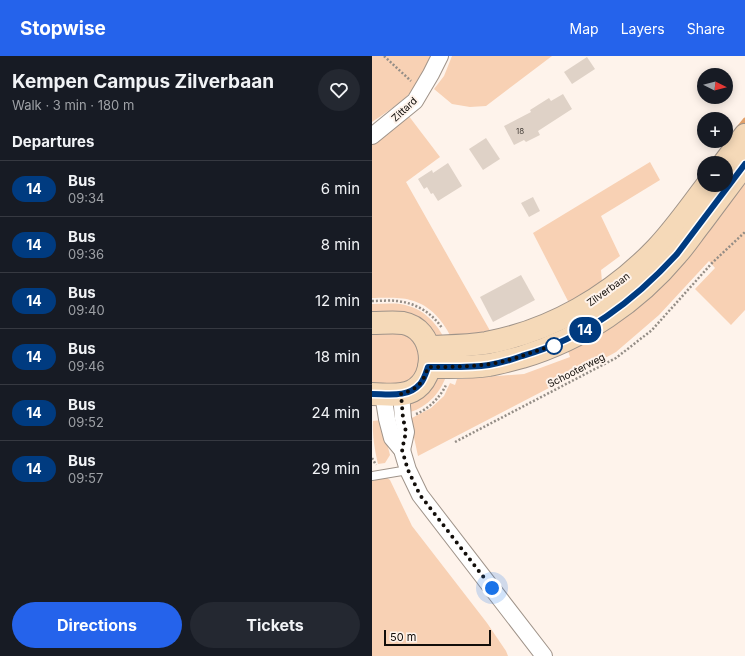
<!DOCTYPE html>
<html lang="en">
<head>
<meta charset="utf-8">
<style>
	:root { --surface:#171b24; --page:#242831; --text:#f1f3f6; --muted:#9ea1a6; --line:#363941; --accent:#2563eb }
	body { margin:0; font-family:Inter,sans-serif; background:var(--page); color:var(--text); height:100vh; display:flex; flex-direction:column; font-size:15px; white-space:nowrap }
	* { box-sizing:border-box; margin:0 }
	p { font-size:13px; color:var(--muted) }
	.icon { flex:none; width:22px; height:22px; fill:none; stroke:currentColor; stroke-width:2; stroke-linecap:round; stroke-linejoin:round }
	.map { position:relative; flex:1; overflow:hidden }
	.side { display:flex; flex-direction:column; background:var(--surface); width:372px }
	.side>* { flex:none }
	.badge { padding:0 8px; border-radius:13px; font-size:14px; line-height:26px }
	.needle { width:26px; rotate:96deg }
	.controls { position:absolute; left:325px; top:12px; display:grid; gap:8px }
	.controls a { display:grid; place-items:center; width:36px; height:36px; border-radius:50%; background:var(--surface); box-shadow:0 2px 10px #0003; font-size:20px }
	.scale { position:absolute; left:12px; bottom:10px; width:107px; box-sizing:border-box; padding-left:4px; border:2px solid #120e0a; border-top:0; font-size:11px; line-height:14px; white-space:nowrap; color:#120e0a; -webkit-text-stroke:3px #fef3eb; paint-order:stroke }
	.you { position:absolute; width:20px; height:20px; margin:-10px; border:3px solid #fff; border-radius:50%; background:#1a73e8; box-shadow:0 0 0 6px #1a73e833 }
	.map>.badge { position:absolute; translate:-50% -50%; box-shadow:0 0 0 2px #fff }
	h2 { padding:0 12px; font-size:15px; line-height:36px }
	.round { display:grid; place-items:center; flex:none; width:42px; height:42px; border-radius:21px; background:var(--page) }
	.overview { display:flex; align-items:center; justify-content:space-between; height:68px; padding:0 12px }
	h1 { font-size:19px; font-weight:700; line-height:30px }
	.button { display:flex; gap:8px; margin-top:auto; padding:8px 12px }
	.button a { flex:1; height:46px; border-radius:24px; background:var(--accent); color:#fff; font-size:16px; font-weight:700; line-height:46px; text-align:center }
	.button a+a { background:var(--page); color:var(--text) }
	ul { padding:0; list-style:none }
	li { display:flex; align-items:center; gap:12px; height:56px; padding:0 12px; border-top:1px solid var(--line) }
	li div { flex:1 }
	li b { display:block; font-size:15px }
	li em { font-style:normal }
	li .badge { min-width:44px; font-weight:700; text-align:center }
	header { display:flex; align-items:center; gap:24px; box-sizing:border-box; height:56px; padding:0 20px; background:var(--accent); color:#fff }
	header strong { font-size:19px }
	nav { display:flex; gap:22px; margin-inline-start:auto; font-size:14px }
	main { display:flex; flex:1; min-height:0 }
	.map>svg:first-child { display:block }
	.green { fill:#f8d1b4 }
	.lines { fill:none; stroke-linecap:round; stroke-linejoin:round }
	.stream { stroke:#e1a069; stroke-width:4.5 }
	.building { fill:#dfd2c7 }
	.service-casing { stroke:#9f9389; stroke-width:10 }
	.minor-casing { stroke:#9f9389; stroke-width:18 }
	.secondary-casing { stroke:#9f9389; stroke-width:24 }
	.path { stroke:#948d86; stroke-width:2.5; stroke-dasharray:2 2; stroke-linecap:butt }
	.service { stroke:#fff; stroke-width:8 }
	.minor { stroke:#fff; stroke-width:16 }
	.secondary { stroke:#f5d9b8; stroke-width:22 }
	.line-casing { stroke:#fff; stroke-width:9 }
	.line { stroke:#003b80; stroke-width:6 }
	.walk { stroke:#120e0a; stroke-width:4; stroke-dasharray:0 7.2 }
	.stop-dot { fill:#fff; stroke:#003b80; stroke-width:2 }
	.labels { text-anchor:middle; stroke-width:4; stroke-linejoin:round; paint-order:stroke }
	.number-label { font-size:8px; fill:#453f39 }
	.street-label { font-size:10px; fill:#120e0a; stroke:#fef3eb }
</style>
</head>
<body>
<header>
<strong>Stopwise</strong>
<nav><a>Map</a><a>Layers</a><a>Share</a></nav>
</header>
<main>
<section class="side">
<div class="overview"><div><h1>Kempen Campus Zilverbaan</h1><p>Walk · 3 min · 180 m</p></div><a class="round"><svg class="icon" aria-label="heart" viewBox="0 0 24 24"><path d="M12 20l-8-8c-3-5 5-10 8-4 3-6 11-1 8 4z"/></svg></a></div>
<h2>Departures</h2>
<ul>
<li><span class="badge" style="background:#003b80;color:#fff">14</span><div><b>Bus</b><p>09:34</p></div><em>6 min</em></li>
<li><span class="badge" style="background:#003b80;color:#fff">14</span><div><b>Bus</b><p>09:36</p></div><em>8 min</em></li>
<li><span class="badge" style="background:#003b80;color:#fff">14</span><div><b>Bus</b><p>09:40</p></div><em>12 min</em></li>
<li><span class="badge" style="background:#003b80;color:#fff">14</span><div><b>Bus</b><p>09:46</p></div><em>18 min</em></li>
<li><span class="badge" style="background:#003b80;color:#fff">14</span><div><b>Bus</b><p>09:52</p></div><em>24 min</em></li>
<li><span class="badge" style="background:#003b80;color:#fff">14</span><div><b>Bus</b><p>09:57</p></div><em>29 min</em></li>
</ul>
<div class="button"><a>Directions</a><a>Tickets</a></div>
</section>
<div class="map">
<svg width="373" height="600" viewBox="0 0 373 600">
	<rect width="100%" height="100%" fill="#fef3eb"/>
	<g class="green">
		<path d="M0,0H59C57,7 54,14 51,20C40,40 18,54 0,66Z"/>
		<path d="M80,0H180L114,50L98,51L80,48L62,33L72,20Z"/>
		<path d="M36,59L68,101L34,126L121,280L81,285C72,266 59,249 38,244C28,241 11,242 0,242V84Z"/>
		<path d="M278,106L288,124L229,160L248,200L229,214L230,226L197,247L161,177Z"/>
		<path d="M373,114V254L359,269L323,233L343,212L337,205L287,259L244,296L202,319L46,400L38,363L59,352L72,340L78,327L83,329L85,323L152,318L198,301L196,295Z"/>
		<path d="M0,248C9,248 19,247 28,248C52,252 64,266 75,287L0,260Z"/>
		<path d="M27,276C33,279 40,282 44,289C52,302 46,322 31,327C25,330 7,329 0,329V277Z"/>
		<path d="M75,317C70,335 56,351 38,356L37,353L40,345L65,321Z"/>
		<path d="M9,364L18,399L13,407L6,408C3,396 0,378 1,365Z"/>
		<path d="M14,421L18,424L40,470L115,567L134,595L136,600H0V425Z"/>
	</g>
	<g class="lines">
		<path class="stream" d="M365,74L373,64"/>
	</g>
	<g class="building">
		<path d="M215,1L223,13L200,28L192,16Z"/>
		<path d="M191,38L200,53L166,75L168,79L154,86L152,84L142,89L132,70L159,56L158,54L177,42L179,45Z"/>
		<path d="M114,82L128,103L111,114L97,93Z"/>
		<path d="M76,107L90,130L66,145L61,137L59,138L55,131L52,133L46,123L60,114L61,117Z"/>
		<path d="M161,141L168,155L157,161L149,147Z"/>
		<path d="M149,219L163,244L121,266L108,241Z"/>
	</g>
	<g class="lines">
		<g class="service-casing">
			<path id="service" d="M0,420L36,414"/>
		</g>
		<g class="minor-casing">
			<g id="minor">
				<path d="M0,80L43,45L59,18L68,0"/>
				<path d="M11,338L15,363L20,382L30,394L36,414L48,439L172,600"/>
				<path d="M29,338L31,362L34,376L30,394"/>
			</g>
		</g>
		<g class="secondary-casing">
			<g id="secondary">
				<path d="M352,107L373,79"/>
				<path d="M0,267C10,267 22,266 31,267C63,273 67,321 40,335C28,341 13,338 0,338"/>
				<path d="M57,291C76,290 95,290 114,287C179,275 239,240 284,193C303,173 318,151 335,129"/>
				<path d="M57,311C77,311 97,312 117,309C128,307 139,304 150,301C210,283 265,246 305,198C314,188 321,177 329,167C344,147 358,128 373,108"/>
			</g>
		</g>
		<g class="path">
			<path d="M12,0L39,25"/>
			<path d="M0,245C8,245 17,244 25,245C44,247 60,257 70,272"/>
			<path d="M44,358C57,353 69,340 74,329"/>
			<path d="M83,386L244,302L280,274L340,207L373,176"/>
			<path d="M0,402L4,409"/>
		</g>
		<use href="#service" class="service"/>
		<use href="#minor" class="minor"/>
		<use href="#secondary" class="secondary"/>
	</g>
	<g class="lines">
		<g class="line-casing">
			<path id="line" d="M0,338C16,338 36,342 48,328C52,324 54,317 56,311C77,311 97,312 117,309C128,307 139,304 150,300C213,282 261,246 305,198L373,108"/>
		</g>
		<use href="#line" class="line"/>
		<path class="walk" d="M120,532L48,439L36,414L30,394L34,376L31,362L29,338C46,332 50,329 56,311C82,311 108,311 133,305C149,301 167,293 182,290"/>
	</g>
	<circle class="stop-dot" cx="182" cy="290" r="8"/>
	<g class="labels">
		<g class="number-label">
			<text x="148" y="78">18</text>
		</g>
		<g class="street-label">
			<text transform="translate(32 53) rotate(-43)" y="4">Zittard</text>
			<text transform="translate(236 233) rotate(-36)" y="4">Zilverbaan</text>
			<text transform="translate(204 314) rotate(-27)" y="4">Schooterweg</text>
		</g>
	</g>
</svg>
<div class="controls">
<a><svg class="needle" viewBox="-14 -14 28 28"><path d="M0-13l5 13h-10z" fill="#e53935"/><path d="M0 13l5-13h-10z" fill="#9ea1a6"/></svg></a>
<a>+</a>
<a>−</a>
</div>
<div class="scale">50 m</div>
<div class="you" style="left:120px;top:532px"></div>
<b class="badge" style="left:213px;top:274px;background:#003b80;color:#fff">14</b>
</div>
</main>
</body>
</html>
